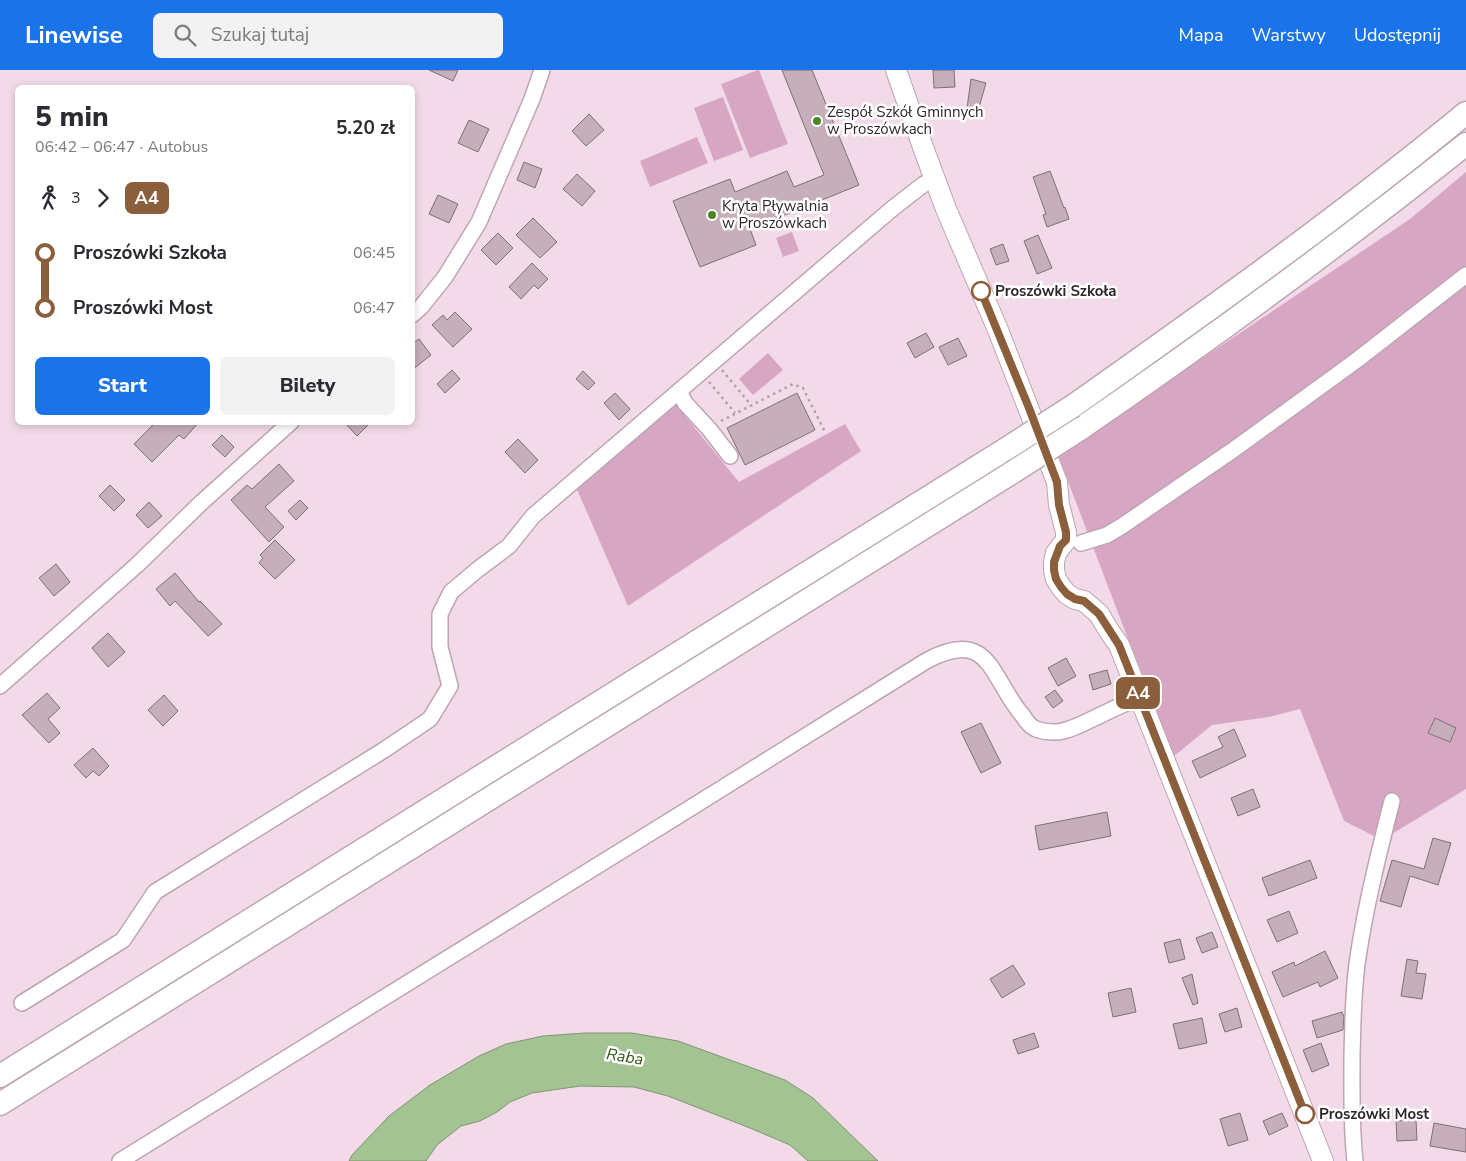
<!DOCTYPE html>
<html lang="pl">
<head>
<meta charset="utf-8">
<style>
	:root { --surface:#fff; --page:#f2f2f3; --text:#2b2b33; --muted:#7c7c81; --accent:#1a73e8 }
	body { margin:0; font-family:"Nunito Sans",sans-serif; background:var(--page); color:var(--text); height:100vh; display:flex; flex-direction:column; font-size:19px; white-space:nowrap }
	* { box-sizing:border-box; margin:0 }
	p { font-size:16px; color:var(--muted) }
	.icon { flex:none; width:28px; height:28px; fill:none; stroke:currentColor; stroke-width:2; stroke-linecap:round; stroke-linejoin:round }
	.map { position:relative; flex:1; overflow:hidden }
	.side { position:absolute; left:15px; top:15px; width:400px; height:340px; display:flex; flex-direction:column; background:var(--surface); border-radius:8px; box-shadow:0 2px 8px #0003 }
	.side>* { flex:none }
	.badge { padding:0 10px; border-radius:8px; font-size:18px; line-height:32px }
	.map>.badge { position:absolute; translate:-50% -50%; box-shadow:0 0 0 2px #fff }
	.legs { display:flex; align-items:center; gap:8px; height:55px; padding:0 20px; font-size:16px }
	.legs p { margin-inline-start:auto }
	.summary { display:flex; align-items:center; justify-content:space-between; height:85px; padding:0 20px }
	h1 { font-size:28px; font-weight:800; line-height:38px }
	.primary-button { display:flex; gap:10px; margin-top:auto; padding:10px 20px }
	.primary-button a { flex:1; height:58px; border-radius:8px; background:var(--accent); color:#fff; font-size:20px; font-weight:800; line-height:58px; text-align:center }
	.primary-button a+a { background:var(--page); color:var(--text) }
	ul { padding:0 20px; list-style:none }
	li { display:flex; align-items:center; gap:18px; height:55px; font-size:19px }
	li i { display:grid; place-items:center; width:8px; height:100%; margin:0 6px; background:currentColor }
	li i::after { content:''; width:12px; height:12px; margin:-6px; border:4px solid; border-radius:50%; background:var(--surface) }
	li p { margin-inline-start:auto }
	li:first-child i { background:linear-gradient(#0000 50%,currentColor 0) }
	li:last-child i { background:linear-gradient(currentColor 50%,#0000 0) }
	header { display:flex; align-items:center; gap:30px; box-sizing:border-box; height:70px; padding:0 25px; background:var(--accent); color:#fff }
	header strong { font-size:24px }
	nav { display:flex; gap:28px; margin-inline-start:auto; font-size:18px }
	.search { width:350px; height:45px; background:var(--page); display:flex; align-items:center; gap:12px; box-sizing:border-box; padding:0 18px; border-radius:8px; color:var(--muted); font-size:19px }
	.map>svg:first-child { display:block }
	.green { fill:#d7a6c3 }
	.water { fill:#a3c392; stroke:#809473 }
	.building { fill:#c6aebb; stroke:#836d7a }
	.lines { fill:none; stroke-linecap:round; stroke-linejoin:round }
	.minor-casing { stroke:#bda5b3; stroke-width:18 }
	.major-casing { stroke:#bda5b3; stroke-width:22 }
	.highway-casing { stroke:#bda5b3; stroke-width:25 }
	.path { stroke:#b39fab; stroke-width:2.5; stroke-dasharray:2.5 4; stroke-linecap:butt }
	.minor { stroke:#fff; stroke-width:15 }
	.major { stroke:#fff; stroke-width:20 }
	.highway { stroke:#fff; stroke-width:22 }
	.highway-bridge-casing { stroke:#bda5b3; stroke-width:25; stroke-linecap:butt }
	.highway-bridge { stroke:#fff; stroke-width:22 }
	.line-1-casing { stroke:#fff; stroke-width:11 }
	.line-1 { stroke:#8b5e3c; stroke-width:8 }
	.poi-dot { fill:#4c8622; stroke:#fff; stroke-width:2 }
	.stop-1-dot { fill:#fff; stroke:#8b5e3c; stroke-width:2.5 }
	.labels { text-anchor:middle; stroke-width:5; stroke-linejoin:round; paint-order:stroke }
	.poi-label { font-size:15px; fill:#2f252b; stroke:#fff; text-anchor:start }
	.stop-label { font-size:15px; font-weight:bold; fill:#2f252b; stroke:#fff; text-anchor:start }
	.water-label { font-size:16px; font-style:italic; fill:#2d5510; stroke:#fff }
</style>
</head>
<body>
<header>
<strong>Linewise</strong>
<div class="search"><svg class="icon" aria-label="search" viewBox="0 0 24 24"><circle cx="10" cy="10" r="6"/><path d="M15 15l6 6"/></svg>Szukaj tutaj</div>
<nav><a>Mapa</a><a>Warstwy</a><a>Udostępnij</a></nav>
</header>
<div class="map">
<svg width="1466" height="1091" viewBox="0 0 1466 1091">
	<rect width="100%" height="100%" fill="#f3dae8"/>
	<g class="green">
		<path d="M758,0H759L788,74L750,88L721,14Z"/>
		<path d="M723,27L743,80L714,91L694,38Z"/>
		<path d="M697,67L708,93L650,117L640,91Z"/>
		<path d="M1466,102V719L1382,770L1344,751L1300,639L1269,647L1212,655L1173,687L1058,385L1410,149Z"/>
		<path d="M792,162L799,181L783,187L776,168Z"/>
		<path d="M768,283L783,300L753,325L739,309Z"/>
		<path d="M672,330L739,412L845,354L861,381L628,536L575,415Z"/>
	</g>
	<path class="water" d="M585,963H632L678,971L785,1010L813,1028L878,1091H808L790,1075L750,1058L668,1026L634,1017L580,1016L532,1023L510,1032L497,1042L480,1051L461,1056L437,1075L426,1091H349L352,1085L389,1046L430,1015L479,986L506,974L543,966Z"/>
	<g class="building">
		<path d="M429,0H458L453,11Z"/>
		<path d="M782,0H812L859,115L750,159L756,175L700,197L673,131L730,109L735,122L787,101L794,117L824,105Z"/>
		<path d="M933,0H954L955,17L934,18Z"/>
		<path d="M971,9L986,13L978,41L967,38Z"/>
		<path d="M589,44L604,60L586,76L572,61Z"/>
		<path d="M469,50L489,59L478,82L458,73Z"/>
		<path d="M524,92L542,99L535,118L517,110Z"/>
		<path d="M1050,101L1064,138L1065,137L1069,149L1047,157L1043,145L1046,144L1033,107Z"/>
		<path d="M577,104L595,121L582,136L563,119Z"/>
		<path d="M438,125L458,134L449,153L429,144Z"/>
		<path d="M533,148L557,172L540,188L516,165Z"/>
		<path d="M498,163L513,178L496,195L481,180Z"/>
		<path d="M1038,165L1052,198L1037,204L1024,171Z"/>
		<path d="M1003,174L1009,191L996,195L990,179Z"/>
		<path d="M532,193L548,209L538,219L534,215L521,229L509,217Z"/>
		<path d="M455,242L472,259L453,277L432,255L443,245L447,250Z"/>
		<path d="M926,263L934,277L915,288L907,273Z"/>
		<path d="M958,268L967,286L948,295L939,277Z"/>
		<path d="M419,269L431,285L412,300V274Z"/>
		<path d="M452,300L460,309L445,323L437,314Z"/>
		<path d="M583,301L595,313L588,320L576,309Z"/>
		<path d="M615,323L630,339L619,350L604,333Z"/>
		<path d="M797,323L815,360L745,395L727,358Z"/>
		<path d="M156,352H199L184,369L179,365L152,392L134,374Z"/>
		<path d="M344,352H371L357,366Z"/>
		<path d="M222,365L234,377L225,387L212,375Z"/>
		<path d="M518,369L538,390L525,403L505,382Z"/>
		<path d="M279,394L294,411L265,437L284,457L269,472L231,430L247,415L252,419Z"/>
		<path d="M110,415L125,430L114,441L99,426Z"/>
		<path d="M300,430L308,438L296,450L288,441Z"/>
		<path d="M149,432L162,446L148,458L136,445Z"/>
		<path d="M275,470L295,490L275,509L259,493L263,488L260,485Z"/>
		<path d="M56,494L70,512L54,526L39,508Z"/>
		<path d="M175,503L199,532L200,531L222,554L208,566L175,531L170,536L156,519Z"/>
		<path d="M108,563L125,582L108,597L92,578Z"/>
		<path d="M1066,588L1076,606L1058,616L1048,598Z"/>
		<path d="M1107,600L1111,614L1093,620L1089,605Z"/>
		<path d="M1055,620L1063,631L1053,638L1045,627Z"/>
		<path d="M47,623L60,638L48,649L60,663L49,673L22,645Z"/>
		<path d="M164,625L178,641L163,656L148,640Z"/>
		<path d="M1435,648L1456,658L1450,672L1428,663Z"/>
		<path d="M981,653L1001,693L981,703L961,662Z"/>
		<path d="M1234,659L1246,686L1200,708L1192,691L1223,677L1218,667Z"/>
		<path d="M93,678L109,696L99,706L93,701L86,708L74,695Z"/>
		<path d="M1253,719L1260,737L1238,746L1231,728Z"/>
		<path d="M1107,742L1111,766L1039,780L1035,756Z"/>
		<path d="M1433,768L1451,773L1438,815L1410,806L1401,837L1380,831L1392,790L1424,799Z"/>
		<path d="M1310,790L1317,808L1269,826L1262,808Z"/>
		<path d="M1289,841L1298,863L1277,872L1267,850Z"/>
		<path d="M1212,862L1218,877L1202,883L1196,868Z"/>
		<path d="M1180,869L1185,889L1169,893L1164,873Z"/>
		<path d="M1325,881L1338,908L1320,917L1318,912L1283,927L1272,902L1294,892L1295,896Z"/>
		<path d="M1407,889L1418,891L1416,903L1426,904L1422,929L1401,926Z"/>
		<path d="M1013,895L1025,914L1002,928L990,909Z"/>
		<path d="M1192,904L1198,933L1193,935L1182,908Z"/>
		<path d="M1131,918L1136,942L1113,947L1108,923Z"/>
		<path d="M1237,938L1242,957L1225,962L1219,944Z"/>
		<path d="M1342,942L1344,947L1343,960L1317,968L1312,951Z"/>
		<path d="M1202,948L1207,973L1179,979L1173,954Z"/>
		<path d="M1034,963L1039,977L1018,984L1013,970Z"/>
		<path d="M1321,973L1329,995L1312,1002L1303,980Z"/>
		<path d="M1240,1043L1248,1070L1228,1076L1220,1049Z"/>
		<path d="M1282,1043L1288,1056L1269,1065L1263,1051Z"/>
		<path d="M1416,1050L1417,1070L1397,1071L1396,1051Z"/>
		<path d="M1434,1053L1466,1059V1082L1430,1076Z"/>
	</g>
	<g class="lines">
		<g class="minor-casing">
			<g id="minor">
				<path d="M412,245L421,237L445,207L479,152L532,29L542,0"/>
				<path d="M679,321L685,333L710,360L730,386"/>
				<path d="M1081,473L1107,465L1122,456L1233,380L1357,290L1466,205"/>
				<path d="M0,616L137,495L202,432L291,352"/>
				<path d="M22,933L123,870L155,822L384,680L430,649L450,616L440,577V544L451,522L477,500L509,476L533,446L893,138L924,114L935,109"/>
				<path d="M120,1091L676,747L926,591C991,556 990,608 1023,646C1026,651 1031,657 1036,659C1041,661 1050,662 1055,662C1070,662 1091,649 1105,643C1116,637 1128,633 1140,627"/>
				<path d="M1355,1091C1351,1056 1352,1020 1352,985C1353,952 1353,919 1358,887C1366,834 1379,782 1392,731"/>
			</g>
		</g>
		<g class="major-casing">
			<path id="major" d="M896,0L924,80L946,139L998,260L1057,412L1059,435L1066,462V470L1056,483L1054,492V500L1056,509L1061,517L1067,524L1075,529L1084,531L1099,544L1109,561L1119,575L1323,1091"/>
		</g>
		<g class="highway-casing">
			<g id="highway">
				<path d="M1073,336C1206,242 1340,147 1466,43"/>
				<path d="M1080,359C1212,268 1341,174 1466,74"/>
				<path d="M0,1006L1006,379"/>
				<path d="M0,1034L1013,402"/>
			</g>
		</g>
		<g class="path">
			<path d="M722,300L751,335"/>
			<path d="M709,312L735,343"/>
			<path d="M721,351L793,314L803,318L825,362"/>
		</g>
		<use href="#minor" class="minor"/>
		<use href="#major" class="major"/>
		<use href="#highway" class="highway"/>
		<g class="highway-bridge-casing">
			<g id="highway-bridge">
				<path d="M1006,379L1073,336"/>
				<path d="M1013,402L1080,359"/>
			</g>
		</g>
		<use href="#highway-bridge" class="highway-bridge"/>
	</g>
	<g class="lines">
		<g class="line-1-casing">
			<path id="line-1" d="M981,221L1029,338L1057,412L1059,435L1066,462V470L1060,476L1054,492V500L1056,509L1061,517L1067,524L1075,529L1084,531L1099,544L1119,575L1305,1044"/>
		</g>
		<use href="#line-1" class="line-1"/>
	</g>
	<g class="poi-dot">
		<circle cx="817" cy="51" r="5"/>
		<circle cx="712" cy="145" r="5"/>
	</g>
	<g class="stop-1-dot">
		<circle cx="981" cy="221" r="9"/>
		<circle cx="1305" cy="1044" r="9"/>
	</g>
	<g class="labels">
		<g class="poi-label">
			<text x="827" y="47">Zespół Szkół Gminnych<tspan x="827" dy="17">w Proszówkach</tspan></text>
			<text x="722" y="141">Kryta Pływalnia<tspan x="722" dy="17">w Proszówkach</tspan></text>
		</g>
		<g class="stop-label">
			<text x="995" y="226">Proszówki Szkoła</text>
			<text x="1319" y="1049">Proszówki Most</text>
		</g>
		<g class="water-label">
			<text transform="translate(625 986) rotate(9)" y="6">Raba</text>
		</g>
	</g>
</svg>
<b class="badge" style="left:1138px;top:623px;background:#8b5e3c;color:#fff">A4</b>
<section class="side">
<div class="summary"><div><h1>5 min</h1><p>06:42 – 06:47 · Autobus</p></div><b>5.20 zł</b></div>
<div class="legs"><svg class="icon" aria-label="walk" viewBox="0 0 24 24"><circle cx="13" cy="4" r="2"/><path d="M13 8l-2 6 4 7M11 14l-3 7M7 12l3-4h3l4 4"/></svg>3<svg class="icon" aria-label="forward" viewBox="0 0 24 24"><path d="M9 5l7 7-7 7"/></svg><b class="badge" style="background:#8b5e3c;color:#fff">A4</b></div>
<ul>
<li><i style="color:#8b5e3c"></i><b>Proszówki Szkoła</b><p>06:45</p></li>
<li><i style="color:#8b5e3c"></i><b>Proszówki Most</b><p>06:47</p></li>
</ul>
<div class="primary-button"><a>Start</a><a>Bilety</a></div>
</section>
</div>
</body>
</html>
